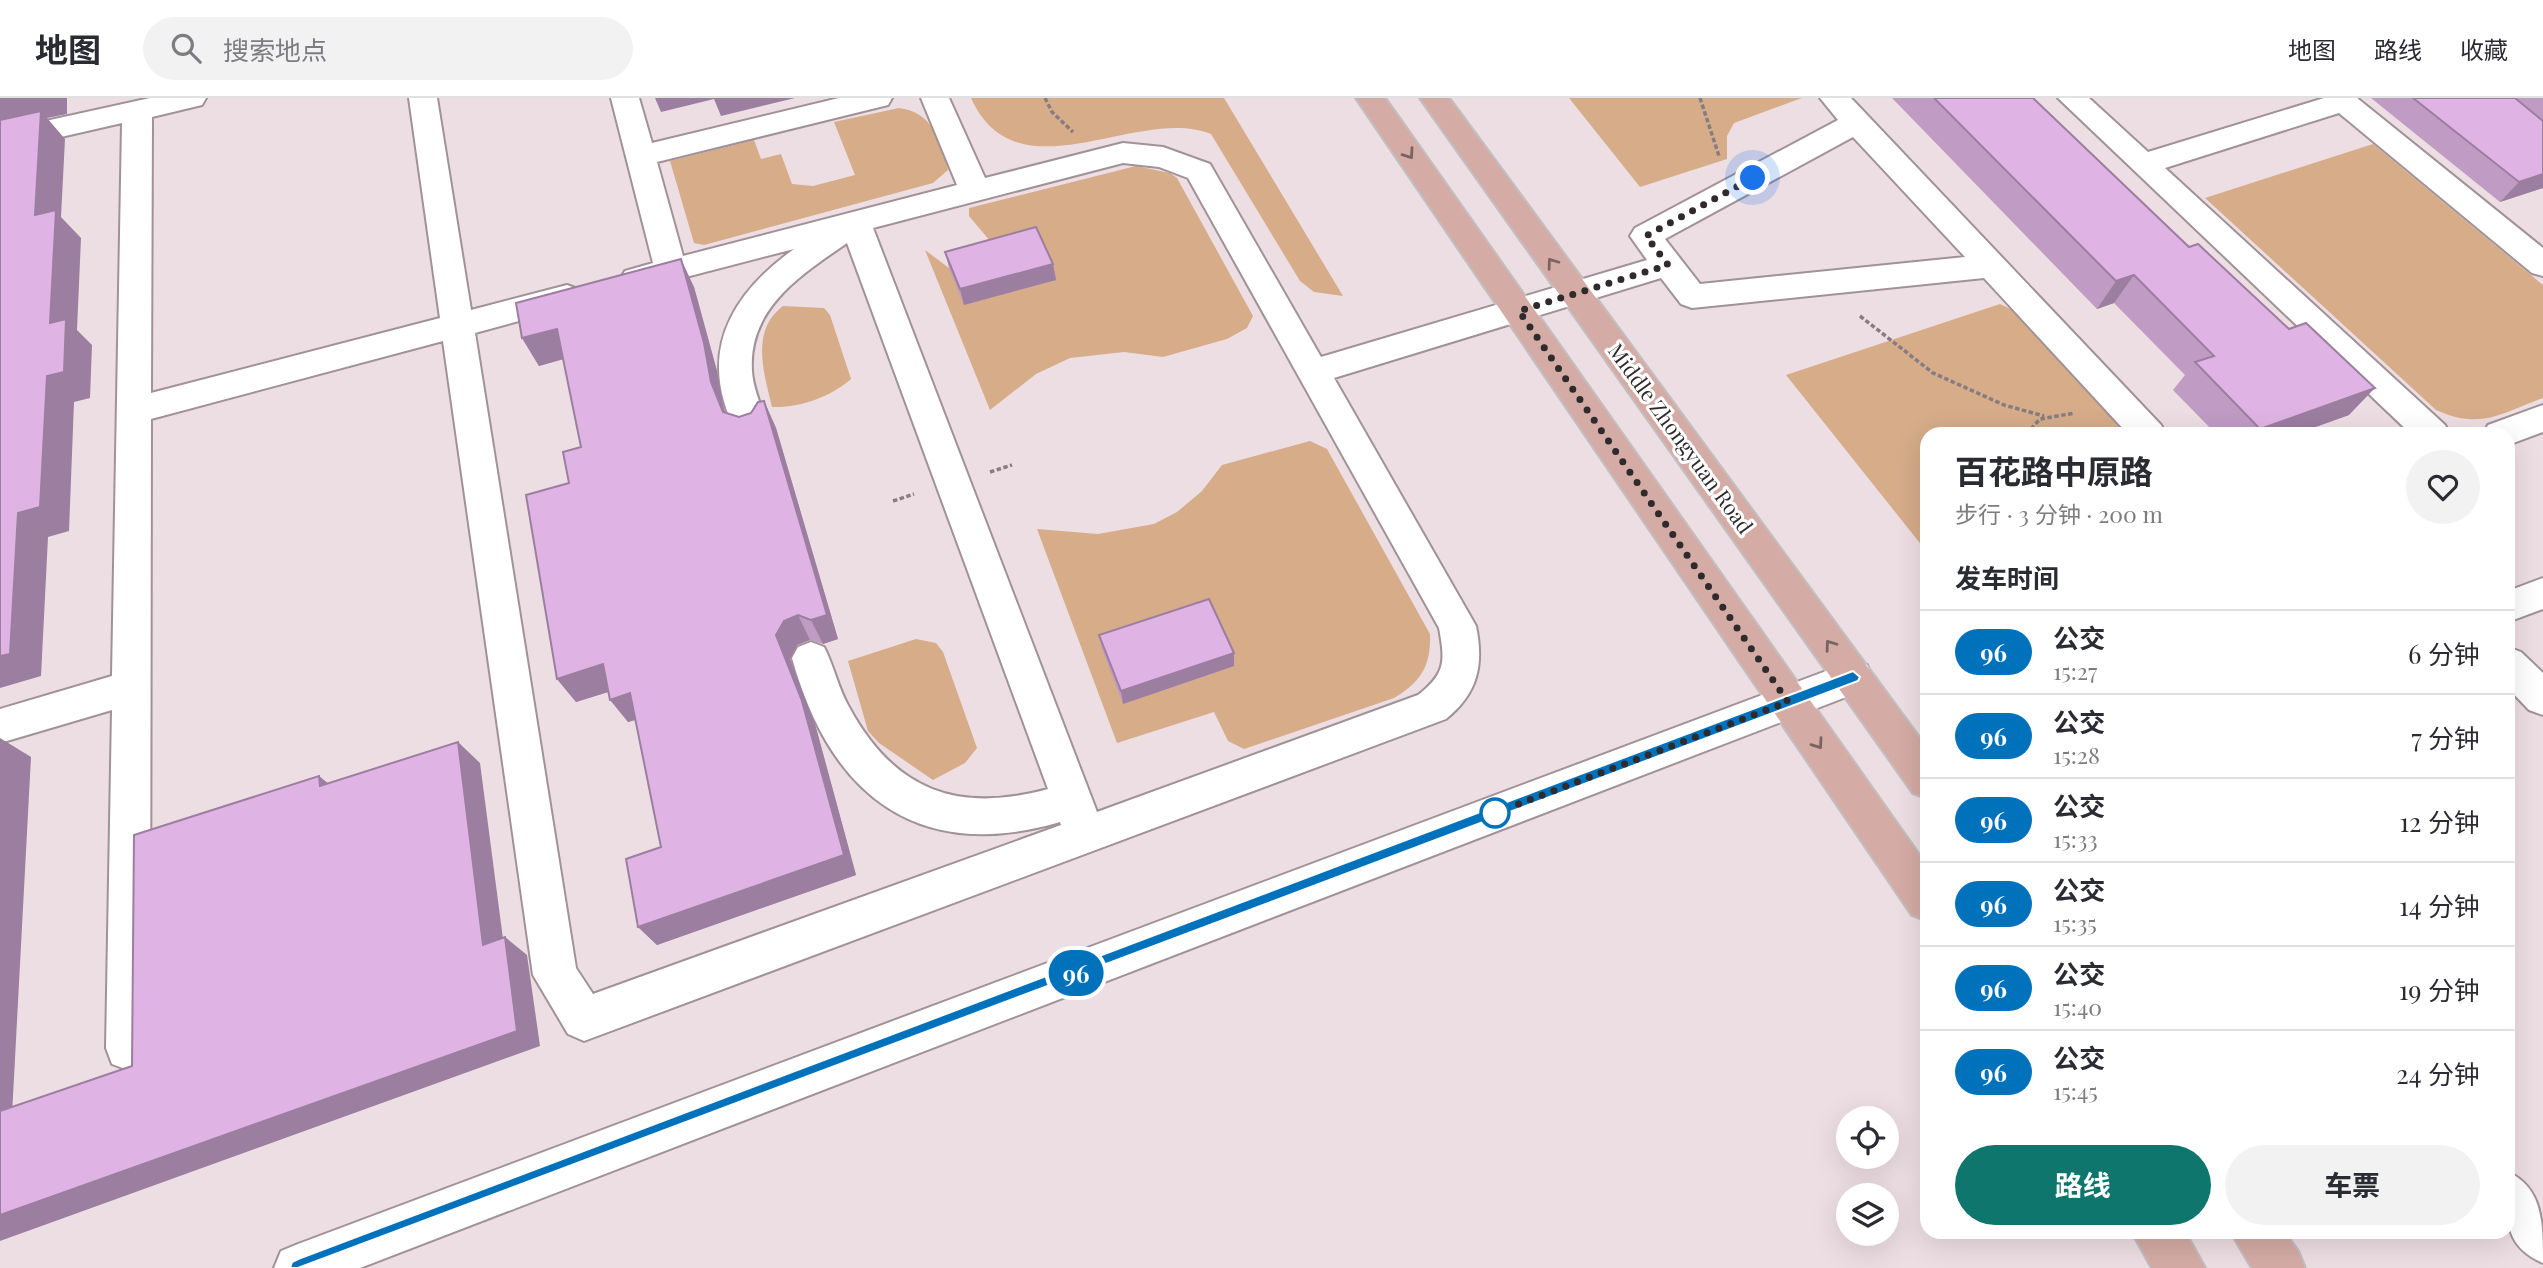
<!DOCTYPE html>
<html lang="zh">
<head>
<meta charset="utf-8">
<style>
	:root { --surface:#fff; --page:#f2f2f3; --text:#2b2b33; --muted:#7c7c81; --line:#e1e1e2; --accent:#0f766e }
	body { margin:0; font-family:"Playfair Display","Noto Sans SC",serif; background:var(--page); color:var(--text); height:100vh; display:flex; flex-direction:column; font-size:26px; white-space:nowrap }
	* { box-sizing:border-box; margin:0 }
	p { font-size:23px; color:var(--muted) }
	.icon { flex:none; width:38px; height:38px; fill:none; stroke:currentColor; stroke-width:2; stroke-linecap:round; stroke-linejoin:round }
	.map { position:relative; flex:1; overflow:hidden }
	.panel { position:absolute; left:1920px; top:329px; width:595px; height:812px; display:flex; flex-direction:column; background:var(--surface); border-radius:21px; box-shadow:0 7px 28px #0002 }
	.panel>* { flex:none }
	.badge { padding:0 14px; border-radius:23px; font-size:24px; line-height:46px }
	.controls { position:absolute; left:1836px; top:1008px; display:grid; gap:14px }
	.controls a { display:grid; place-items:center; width:63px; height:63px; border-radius:50%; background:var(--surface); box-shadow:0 7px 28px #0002; font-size:35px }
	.you { position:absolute; width:35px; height:35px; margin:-18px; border:5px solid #fff; border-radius:50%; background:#1a73e8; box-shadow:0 0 0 10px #1a73e833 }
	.map>.badge { position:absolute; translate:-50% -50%; box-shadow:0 0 0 4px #fff }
	h2 { padding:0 35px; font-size:26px; line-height:63px }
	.round { display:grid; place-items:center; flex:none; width:74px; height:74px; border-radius:37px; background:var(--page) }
	.headline { display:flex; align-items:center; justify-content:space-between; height:119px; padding:0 35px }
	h1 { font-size:33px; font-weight:700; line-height:52px }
	.cta { display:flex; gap:14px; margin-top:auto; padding:14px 35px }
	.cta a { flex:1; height:80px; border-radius:42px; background:var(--accent); color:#fff; font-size:28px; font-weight:700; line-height:80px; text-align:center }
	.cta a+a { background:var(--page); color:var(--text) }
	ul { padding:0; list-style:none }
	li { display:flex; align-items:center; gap:21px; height:84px; padding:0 35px; border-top:2px solid var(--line) }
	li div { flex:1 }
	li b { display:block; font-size:26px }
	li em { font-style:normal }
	li .badge { min-width:77px; font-weight:700; text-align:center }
	header { display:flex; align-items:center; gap:42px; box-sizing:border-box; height:98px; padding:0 35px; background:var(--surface); border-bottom:2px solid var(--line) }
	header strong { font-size:33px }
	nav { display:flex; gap:38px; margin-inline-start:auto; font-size:24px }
	.search { width:490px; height:63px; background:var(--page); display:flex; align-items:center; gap:18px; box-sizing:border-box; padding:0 24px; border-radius:38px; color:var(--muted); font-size:26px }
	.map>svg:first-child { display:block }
	.green { fill:#d6ac89 }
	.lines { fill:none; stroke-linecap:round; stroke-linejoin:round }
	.minor-casing { stroke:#a09297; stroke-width:4 }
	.major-casing { stroke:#c1bfc0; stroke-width:4 }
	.path { stroke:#877d80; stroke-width:3.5; stroke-dasharray:4.5 2.5; stroke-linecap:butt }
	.minor { fill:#fff; fill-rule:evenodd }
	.major { fill:#d5aba5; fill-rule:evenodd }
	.wall { fill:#c09bc4 }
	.shaded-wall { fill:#9c7ea0 }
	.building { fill:#dfb4e4; stroke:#9c7ea0; stroke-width:2 }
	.oneway { stroke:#7a6462 }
	.line { fill:#0072bc; stroke:#fff; stroke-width:2 }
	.walk { stroke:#2f2a2c; stroke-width:7; stroke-dasharray:0 12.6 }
	.stop-dot { fill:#fff; stroke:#0072bc; stroke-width:3.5 }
	.labels { text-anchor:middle; stroke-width:6; stroke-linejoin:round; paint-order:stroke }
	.street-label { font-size:21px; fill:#2f2a2c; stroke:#fff }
</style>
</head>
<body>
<header>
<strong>地图</strong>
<div class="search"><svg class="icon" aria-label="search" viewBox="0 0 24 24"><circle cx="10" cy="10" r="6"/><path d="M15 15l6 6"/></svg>搜索地点</div>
<nav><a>地图</a><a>路线</a><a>收藏</a></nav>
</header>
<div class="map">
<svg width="2543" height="1170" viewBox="0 0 2543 1170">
	<rect width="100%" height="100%" fill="#eddee3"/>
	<g class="green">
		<path d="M971,0H1224L1343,198L1314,194L1300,183L1211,36C1138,6 1017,102 971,0Z"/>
		<path d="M1569,0H1802L1734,25L1727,38V61L1640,89Z"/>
		<path d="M899,10C931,13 943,44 948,72L933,85L704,147L694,145L670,63L754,42L761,61L781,56L792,86L813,88L855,77L834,24Z"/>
		<path d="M2373,46L2543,187V300C2500,316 2481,332 2436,312L2205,100Z"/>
		<path d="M1136,68L1170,75L1177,80L1253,218L1247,230L1227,241L1163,259L1124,254L1070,260L1036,276L990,312L925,152L949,170L1001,156L969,118V110Z"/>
		<path d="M2000,206L2013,212L2025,224L2130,336H1927V454L1786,277Z"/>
		<path d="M783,208L824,210L830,217L851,281C830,299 800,310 772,309C764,275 750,233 783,208Z"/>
		<path d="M1310,343L1327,351L1430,536C1431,568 1421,584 1394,600L1244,651L1228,643L1214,614L1117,645L1037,431L1098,436L1154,426L1177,414L1202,393L1222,367Z"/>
		<path d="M916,541L936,545L943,554L977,650L965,665L933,682L879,645L868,633L848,563Z"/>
	</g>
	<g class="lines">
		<g class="minor-casing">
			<g id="minor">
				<path d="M150,0H206L202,7L152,19L151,295L440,220L409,0H437L471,212L567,187L578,191L583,199L578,207L475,235L576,870L593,896L1061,727L1060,724C917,766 830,697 792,560L798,549L811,544L824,549C834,568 838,590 849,609C894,692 957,716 1048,691L847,145C801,177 748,210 752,273C753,292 763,311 768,330L763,339L751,343L739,339C696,261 726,200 794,151L636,192L625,189L620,181L625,173L653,165L611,0H639L652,45L839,0H892L888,7L657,64L683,158L957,87L921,0H949L985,80L1123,45L1163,49L1210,66L1321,259L1647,162L1630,138L1635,130L1838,22L1820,0H1851L2161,327L2166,336H2128L1984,180L1692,210L1681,206L1661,180L1334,280L1476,528C1484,567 1478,595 1446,621L584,943L568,936L533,877L443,243L151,321L150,950L144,966L128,972L112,966L106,950L112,612L0,645V611L112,578L122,25L0,53V33ZM1853,39L1965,159L1700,186L1665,141ZM1123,65L1159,69L1188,80L1439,530C1445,563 1446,575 1418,597L1097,714L873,130Z"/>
				<path d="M2058,0H2089L2148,54L2324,0H2357L2543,150V178L2532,175L2339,15L2165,70L2445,327L2450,336H2411Z"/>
				<path d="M2543,307V334L2508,347V336H2483L2488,327Z"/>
				<path d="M2543,480V511L2508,524V493Z"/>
				<path d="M2508,549L2521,554L2543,575V617L2529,612L2508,590Z"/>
				<path d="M1853,563L1867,567L1872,579L1867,591L360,1170H274L281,1153L298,1146Z"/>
				<path d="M2508,1074C2543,1090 2543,1125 2543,1165C2499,1146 2508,1114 2508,1074Z"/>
			</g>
		</g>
		<g class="major-casing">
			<g id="major">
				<path d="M1356,0H1385L1927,768V823L1912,817Z"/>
				<path d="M1420,0H1449L1927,650V700L1913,695Z"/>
				<path d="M2132,1134H2185L2205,1170H2152Z"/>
				<path d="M2231,1134H2284L2298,1153L2305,1170H2252Z"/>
			</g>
		</g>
		<g class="path">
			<path d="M1045,0L1052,14L1073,34"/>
			<path d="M1700,0L1719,58"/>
			<path d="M1860,218L1933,275L2004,307L2044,318"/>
			<path d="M2026,336L2040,321L2075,315"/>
			<path d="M990,374L1012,367"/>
			<path d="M893,403L914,396"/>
		</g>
		<use href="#minor" class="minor"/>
		<use href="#major" class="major"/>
	</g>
	<g class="wall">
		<path d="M1892,0H2033L2189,149L2349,317L2296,336H2216L2173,292L2185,277L2114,205L2097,211Z"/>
		<path d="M2371,0H2543V23L2535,17L2543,90L2500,104Z"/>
		<path d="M945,154L1053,166L1056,182L964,207L949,170Z"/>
		<path d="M694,189L717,273L725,315L739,319L751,315L764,303L776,330L838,541L823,546L810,542L797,547L790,561L815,626L856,777L657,847L638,829L661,749L636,622L628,624L608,594L576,604L557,581L569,385L581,349L564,261L539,268L522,240Z"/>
		<path d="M1099,537L1234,568L1123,606L1102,551Z"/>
	</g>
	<g class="shaded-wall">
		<path d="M0,0H67V16L47,20L65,41L61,119L81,140L77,232L92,247L90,300L74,304L69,433L48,439L41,578L0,590V558L18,415L50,225L35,117L0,30Z"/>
		<path d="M655,0H795L721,18L714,1L661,14Z"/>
		<path d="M2543,76V90L2500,104L2519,84Z"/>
		<path d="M681,161L694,189L717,273L724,311L736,341L723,314L711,284Z"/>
		<path d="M1053,166L1056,182L964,207L960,191Z"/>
		<path d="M2134,177L2114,205L2097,211L2116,183Z"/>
		<path d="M557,231L574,258L539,268L522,240Z"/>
		<path d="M2375,290L2349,317L2296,336H2256L2260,331Z"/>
		<path d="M764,303L776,330L838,541L823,546L811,522Z"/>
		<path d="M798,517L810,542L797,547L790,561L815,626L856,777L657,847L638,829L776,537L784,523Z"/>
		<path d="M1234,555V568L1123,606L1121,593Z"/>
		<path d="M603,566L621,590L576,604L557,581Z"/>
		<path d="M630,595L648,618L628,624L610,602Z"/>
		<path d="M0,640L31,659L11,1036L0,1033Z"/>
		<path d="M458,644L480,665L506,864L483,847Z"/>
		<path d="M319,678L345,699L320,688Z"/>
		<path d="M505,839L527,857L540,948L0,1143V1117Z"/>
	</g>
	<g class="building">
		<path d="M1934,0H2033L2189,149L2198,146L2289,231L2306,225L2375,290L2260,331L2195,264L2214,258L2134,177L2116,183Z"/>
		<path d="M2413,0H2515L2543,23V76L2519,84Z"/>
		<path d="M41,13L35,117L56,112L50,225L66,221L64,274L47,278L40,409L18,415L10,556L0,558V22Z"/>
		<path d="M1036,129L1053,166L960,191L945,154Z"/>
		<path d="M681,161L704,245L711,284L723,314L739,319L751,315L758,304L764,303L827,517L811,522L798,517L784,523L776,537L802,603L844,757L638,829L626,761L661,749L630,595L610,602L603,566L557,581L526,397L569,385L563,354L581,349L557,231L522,240L516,205Z"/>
		<path d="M1209,501L1234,555L1121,593L1099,537Z"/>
		<path d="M458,644L483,847L505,839L517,933L0,1117V1013L132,968L134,737L319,678L320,688Z"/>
	</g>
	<defs><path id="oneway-chevron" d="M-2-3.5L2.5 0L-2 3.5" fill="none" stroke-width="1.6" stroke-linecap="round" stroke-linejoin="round" transform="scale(1.75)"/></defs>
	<g class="oneway">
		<use href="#oneway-chevron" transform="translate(1409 56) rotate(55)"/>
		<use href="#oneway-chevron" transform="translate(1552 165) rotate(-126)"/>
		<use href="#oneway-chevron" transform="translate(1830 547) rotate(-126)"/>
		<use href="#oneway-chevron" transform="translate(1818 646) rotate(55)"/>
	</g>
	<path class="line" d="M1853,573L1860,579L1858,583L298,1170H290L292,1164L298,1161Z"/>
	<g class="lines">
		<path class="walk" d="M1495,715L1788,604L1519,213L1668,167L1646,138L1753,80"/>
	</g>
	<circle class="stop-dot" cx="1495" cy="715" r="14"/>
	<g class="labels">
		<g class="street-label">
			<text transform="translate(1680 341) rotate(54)" y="7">Middle Zhongyuan Road</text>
		</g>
	</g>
</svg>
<div class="controls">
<a><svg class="icon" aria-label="locate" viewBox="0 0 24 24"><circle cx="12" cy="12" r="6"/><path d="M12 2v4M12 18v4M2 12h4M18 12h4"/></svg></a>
<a><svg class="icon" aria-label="layers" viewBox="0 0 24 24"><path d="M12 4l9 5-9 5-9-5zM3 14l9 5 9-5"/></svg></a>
</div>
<div class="you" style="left:1753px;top:80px"></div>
<b class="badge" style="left:1076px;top:875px;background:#0072bc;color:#fff">96</b>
<section class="panel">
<div class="headline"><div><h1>百花路中原路</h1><p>步行 · 3 分钟 · 200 m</p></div><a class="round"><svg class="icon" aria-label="heart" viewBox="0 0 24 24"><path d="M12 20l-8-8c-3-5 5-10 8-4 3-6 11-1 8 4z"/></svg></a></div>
<h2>发车时间</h2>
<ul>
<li><span class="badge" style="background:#0072bc;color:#fff">96</span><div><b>公交</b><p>15:27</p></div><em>6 分钟</em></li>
<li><span class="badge" style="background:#0072bc;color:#fff">96</span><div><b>公交</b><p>15:28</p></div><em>7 分钟</em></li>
<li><span class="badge" style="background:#0072bc;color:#fff">96</span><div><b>公交</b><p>15:33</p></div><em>12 分钟</em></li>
<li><span class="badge" style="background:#0072bc;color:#fff">96</span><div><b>公交</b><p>15:35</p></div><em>14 分钟</em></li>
<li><span class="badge" style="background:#0072bc;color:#fff">96</span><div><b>公交</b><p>15:40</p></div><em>19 分钟</em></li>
<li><span class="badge" style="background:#0072bc;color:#fff">96</span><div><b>公交</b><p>15:45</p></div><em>24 分钟</em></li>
</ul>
<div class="cta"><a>路线</a><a>车票</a></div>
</section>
</div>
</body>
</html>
